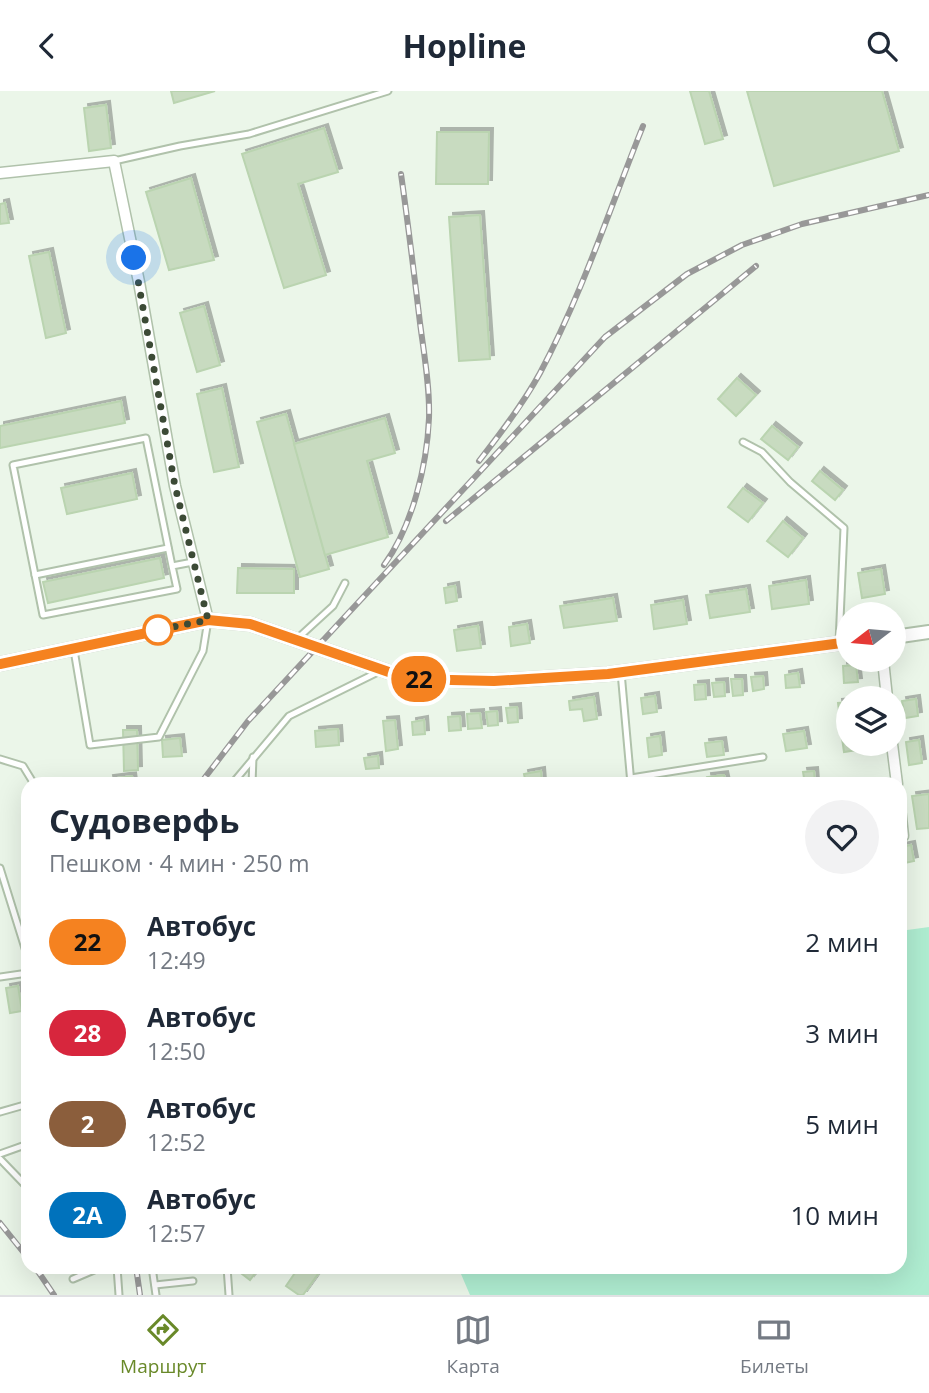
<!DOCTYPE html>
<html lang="ru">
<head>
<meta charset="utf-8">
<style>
	:root { --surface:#fff; --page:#f2f2f3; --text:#1f2937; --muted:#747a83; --line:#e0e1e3; --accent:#698929 }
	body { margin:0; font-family:"Open Sans",sans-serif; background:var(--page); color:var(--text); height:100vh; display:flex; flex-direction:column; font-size:26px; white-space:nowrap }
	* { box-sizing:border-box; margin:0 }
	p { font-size:23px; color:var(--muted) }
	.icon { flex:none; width:38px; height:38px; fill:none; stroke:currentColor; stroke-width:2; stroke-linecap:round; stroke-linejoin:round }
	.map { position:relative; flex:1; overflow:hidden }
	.sheet { position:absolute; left:21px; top:686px; width:886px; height:497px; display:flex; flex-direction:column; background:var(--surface); border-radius:21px; box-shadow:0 7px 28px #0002 }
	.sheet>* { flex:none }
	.badge { padding:0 14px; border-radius:23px; font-size:24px; line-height:46px }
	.needle { width:46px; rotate:254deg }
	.controls { position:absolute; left:836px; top:511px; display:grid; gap:14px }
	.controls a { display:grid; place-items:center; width:70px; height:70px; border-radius:50%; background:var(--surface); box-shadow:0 7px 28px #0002; font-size:35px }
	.you { position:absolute; width:35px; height:35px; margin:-18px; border:5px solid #fff; border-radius:50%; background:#1a73e8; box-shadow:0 0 0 10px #1a73e833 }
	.map>.badge { position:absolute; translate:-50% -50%; box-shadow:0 0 0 4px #fff }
	.round { display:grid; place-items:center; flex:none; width:74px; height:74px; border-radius:37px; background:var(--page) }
	.overview { display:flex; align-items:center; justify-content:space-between; height:119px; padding:0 28px }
	h1 { font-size:33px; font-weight:700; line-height:52px }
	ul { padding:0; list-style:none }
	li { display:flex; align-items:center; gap:21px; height:91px; padding:0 28px }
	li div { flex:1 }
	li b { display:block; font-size:26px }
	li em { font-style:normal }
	li .badge { min-width:77px; font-weight:700; text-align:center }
	header { display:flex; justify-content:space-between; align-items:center; height:91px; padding:0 28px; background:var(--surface); font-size:32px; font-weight:700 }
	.dock { display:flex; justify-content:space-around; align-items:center; height:98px; border-top:2px solid var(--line); background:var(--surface); font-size:19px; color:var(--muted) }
	.dock a { display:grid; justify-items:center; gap:4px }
	.dock .current { color:var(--accent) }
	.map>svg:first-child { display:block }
	.green { fill:#afedd1 }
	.building { fill:#c8dbc0; stroke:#bad4b0; stroke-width:2; filter:url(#shadow) }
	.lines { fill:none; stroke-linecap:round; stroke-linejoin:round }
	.service-casing { stroke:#b0c2ab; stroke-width:9 }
	.minor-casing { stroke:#b0c2ab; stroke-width:13 }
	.tertiary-casing { stroke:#b0c2ab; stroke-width:16 }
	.service { stroke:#fff; stroke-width:5 }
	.minor { stroke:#fff; stroke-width:10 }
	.tertiary { stroke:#fff; stroke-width:12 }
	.rail-casing { stroke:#989898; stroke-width:6 }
	.rail { stroke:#fff; stroke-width:3.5; stroke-dasharray:10; stroke-linecap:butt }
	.line-casing { stroke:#fff; stroke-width:16 }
	.line { stroke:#f58220; stroke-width:10 }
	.walk { stroke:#3c4a36; stroke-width:7; stroke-dasharray:0 12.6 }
	.stop-dot { fill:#fff; stroke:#f58220; stroke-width:3.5 }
</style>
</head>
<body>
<header><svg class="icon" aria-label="back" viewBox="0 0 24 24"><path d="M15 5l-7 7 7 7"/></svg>Hopline<svg class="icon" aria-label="search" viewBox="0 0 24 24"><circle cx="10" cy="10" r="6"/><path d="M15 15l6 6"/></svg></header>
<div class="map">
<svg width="929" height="1204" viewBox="0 0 929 1204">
	<defs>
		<filter id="shadow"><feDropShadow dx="4" dy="-4" stdDeviation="0" flood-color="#0004"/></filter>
	</defs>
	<rect width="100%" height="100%" fill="#ebf6e9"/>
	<path class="green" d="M929,836V1204H470L458,1176H900V840Z"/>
	<g class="building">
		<path d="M171,0H215L174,12Z"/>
		<path d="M690,0H709L723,48L705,53Z"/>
		<path d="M747,0H882L899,60L774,95Z"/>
		<path d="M106,14L111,57L89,60L84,17Z"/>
		<path d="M324,37L338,81L298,93L326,184L284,197L242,63Z"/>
		<path d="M437,41H489L488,93H436Z"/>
		<path d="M191,87L214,169L169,179L146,101Z"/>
		<path d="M5,112L9,132L0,133V113Z"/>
		<path d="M480,124L490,268L459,270L449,126Z"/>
		<path d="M49,161L66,242L46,247L29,165Z"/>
		<path d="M204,215L220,274L197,281L180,222Z"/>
		<path d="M737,287L756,304L736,325L718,308Z"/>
		<path d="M222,297L239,376L214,381L197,303Z"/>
		<path d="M121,310L125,332L0,357V335Z"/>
		<path d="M286,323L329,478L300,486L257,331Z"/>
		<path d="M385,327L395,362L367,370L388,446L325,464L294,353Z"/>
		<path d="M772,335L798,356L788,369L761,348Z"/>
		<path d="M820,380L843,399L835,409L812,390Z"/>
		<path d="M132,382L137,408L67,423L61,397Z"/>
		<path d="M743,397L763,412L748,431L728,416Z"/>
		<path d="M783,430L803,447L788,466L767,450Z"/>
		<path d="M160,467L164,487L48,512L43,491Z"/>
		<path d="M238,477L294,478V502H237Z"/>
		<path d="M881,478L885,503L862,507L858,482Z"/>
		<path d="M806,489L809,513L772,518L769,495Z"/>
		<path d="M455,495L457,510L446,512L444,497Z"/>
		<path d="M746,498L750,521L710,527L706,504Z"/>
		<path d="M613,507L617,530L564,537L560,515Z"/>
		<path d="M683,509L687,533L654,538L651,514Z"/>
		<path d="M527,533L530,552L511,555L509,536Z"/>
		<path d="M478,535L481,557L457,560L454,539Z"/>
		<path d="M856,574L858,591L844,592L843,575Z"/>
		<path d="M798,582L800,596L786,597L785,584Z"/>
		<path d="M763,585L764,598L753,600L751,586Z"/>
		<path d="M731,588H742L743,604L733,605Z"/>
		<path d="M724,591L725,605L714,606L712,592Z"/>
		<path d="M705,593L706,608L695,609L694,594Z"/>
		<path d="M655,605L657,621L643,623L641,607Z"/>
		<path d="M594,606L597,628L584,630L582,618L570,619L569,610Z"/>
		<path d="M916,608L918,625L905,627L902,610Z"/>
		<path d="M849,611V626L840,628L838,612Z"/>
		<path d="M517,616L518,631L508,632L506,617Z"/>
		<path d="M497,620L498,634L488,635L486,621Z"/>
		<path d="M480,622L482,637L468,638L467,623Z"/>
		<path d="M460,625L461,639L449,640L448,626Z"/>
		<path d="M395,629L398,658L386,660L383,630Z"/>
		<path d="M424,629L425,643L413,644L412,631Z"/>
		<path d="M338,638L339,654L316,656L315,640Z"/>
		<path d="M123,639H137L138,679L124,680Z"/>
		<path d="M804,640L807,657L786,660L783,643Z"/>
		<path d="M660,645L662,664L649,666L647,647Z"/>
		<path d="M849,646V653H864V658L844,661L842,647Z"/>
		<path d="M180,647L182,665L163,666L162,649Z"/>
		<path d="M919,649L922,672L909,674L906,651Z"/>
		<path d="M722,650L724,664L707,666L705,652Z"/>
		<path d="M378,665L379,677L366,678L364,667Z"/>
		<path d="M541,680L542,693H526L524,683Z"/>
		<path d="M814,680L815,693H805L803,681Z"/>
		<path d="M724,684L726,693H708L707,686Z"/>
		<path d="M132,685L133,693H110L109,688Z"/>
		<path d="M929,703V737L917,738L912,705Z"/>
		<path d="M911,754L914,770L900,773V756Z"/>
		<path d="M18,895L22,920L10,922L6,897Z"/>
		<path d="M233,1176H260L250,1189Z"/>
		<path d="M299,1176H323L303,1204H299L286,1195Z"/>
	</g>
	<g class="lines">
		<g class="service-casing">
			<g id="service">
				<path d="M114,70L180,55L249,43L388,0"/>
				<path d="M743,351L762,361L790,391L844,437L839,552"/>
				<path d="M172,475L177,498L43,524L13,374L146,347L172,475L193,471"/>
				<path d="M35,484L168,457"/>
				<path d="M298,547L333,515L345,492"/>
				<path d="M74,559L90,654L159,646L203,560L208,529"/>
				<path d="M621,581L631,693"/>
				<path d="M0,668L23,675L34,693"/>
				<path d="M631,687L763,666"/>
				<path d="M232,693L289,625L380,580"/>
				<path d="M252,693L253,666"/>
				<path d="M0,777L28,867"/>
				<path d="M0,886L28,882"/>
				<path d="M0,1021L28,1013"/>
				<path d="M0,1063L28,1053"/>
				<path d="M0,1068L28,1097"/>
				<path d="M117,1176L119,1204"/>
				<path d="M152,1176L156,1204"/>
				<path d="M227,1176L229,1204"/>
				<path d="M73,1188L101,1176"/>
				<path d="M155,1194L193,1190"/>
			</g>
		</g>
		<g class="minor-casing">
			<g id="minor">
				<path d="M0,82L114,70L139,191L175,395L208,529"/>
				<path d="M883,569L887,607"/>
				<path d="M892,653L897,693"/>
				<path d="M900,717L903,745H900"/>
			</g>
		</g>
		<g class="tertiary-casing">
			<g id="tertiary">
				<path d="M894,546L929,541"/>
				<path d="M0,573L208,529L250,533L409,588L494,590L608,583L849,551"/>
			</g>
		</g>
		<use href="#service" class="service"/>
		<use href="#minor" class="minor"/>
		<use href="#tertiary" class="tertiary"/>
		<g class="rail-casing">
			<g id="rail">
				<path d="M479,370C501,342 523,313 540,282C582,203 610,117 643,35"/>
				<path d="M446,430L756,175"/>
				<path d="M384,474C412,436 427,375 429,327C430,296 424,263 420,232C414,182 408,132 401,83"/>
				<path d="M200,693L248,630L605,246L687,183L742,154L802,133L929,104"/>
				<path d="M0,1132L28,1167"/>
				<path d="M35,1176L54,1204"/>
				<path d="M136,1176L140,1204"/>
			</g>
		</g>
		<use href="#rail" class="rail"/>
	</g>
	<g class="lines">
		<g class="line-casing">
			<path id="line" d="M0,573L208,529L250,533L409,588L494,590L608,583L849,551"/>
		</g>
		<use href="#line" class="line"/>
		<path class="walk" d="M134,167L175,395L208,529L158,539"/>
	</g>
	<circle class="stop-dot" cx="158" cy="539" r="14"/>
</svg>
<div class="controls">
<a><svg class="needle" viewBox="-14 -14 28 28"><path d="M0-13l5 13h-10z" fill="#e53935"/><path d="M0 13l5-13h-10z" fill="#747a83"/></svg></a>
<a><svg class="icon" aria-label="layers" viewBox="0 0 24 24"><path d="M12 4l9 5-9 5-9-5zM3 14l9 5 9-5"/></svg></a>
</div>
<div class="you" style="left:134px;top:167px"></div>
<b class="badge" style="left:419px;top:588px;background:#f58220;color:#111">22</b>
<section class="sheet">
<div class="overview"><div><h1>Судоверфь</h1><p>Пешком · 4 мин · 250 m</p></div><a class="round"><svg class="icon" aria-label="heart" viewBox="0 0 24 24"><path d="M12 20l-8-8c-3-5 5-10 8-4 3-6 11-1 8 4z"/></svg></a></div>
<ul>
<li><span class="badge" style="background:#f58220;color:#111">22</span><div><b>Автобус</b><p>12:49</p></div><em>2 мин</em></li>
<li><span class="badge" style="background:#d7263d;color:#fff">28</span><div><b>Автобус</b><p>12:50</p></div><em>3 мин</em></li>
<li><span class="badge" style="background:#8b5e3c;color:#fff">2</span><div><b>Автобус</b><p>12:52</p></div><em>5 мин</em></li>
<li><span class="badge" style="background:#0072bc;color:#fff">2А</span><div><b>Автобус</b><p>12:57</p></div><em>10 мин</em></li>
</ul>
</section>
</div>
<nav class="dock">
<a class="current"><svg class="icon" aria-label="directions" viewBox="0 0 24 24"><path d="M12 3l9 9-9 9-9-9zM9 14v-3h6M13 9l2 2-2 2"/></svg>Маршрут</a>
<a><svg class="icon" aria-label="map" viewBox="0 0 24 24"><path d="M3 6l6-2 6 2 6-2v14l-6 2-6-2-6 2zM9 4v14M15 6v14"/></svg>Карта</a>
<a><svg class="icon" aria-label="tickets" viewBox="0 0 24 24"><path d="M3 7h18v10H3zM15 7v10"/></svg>Билеты</a>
</nav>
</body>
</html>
